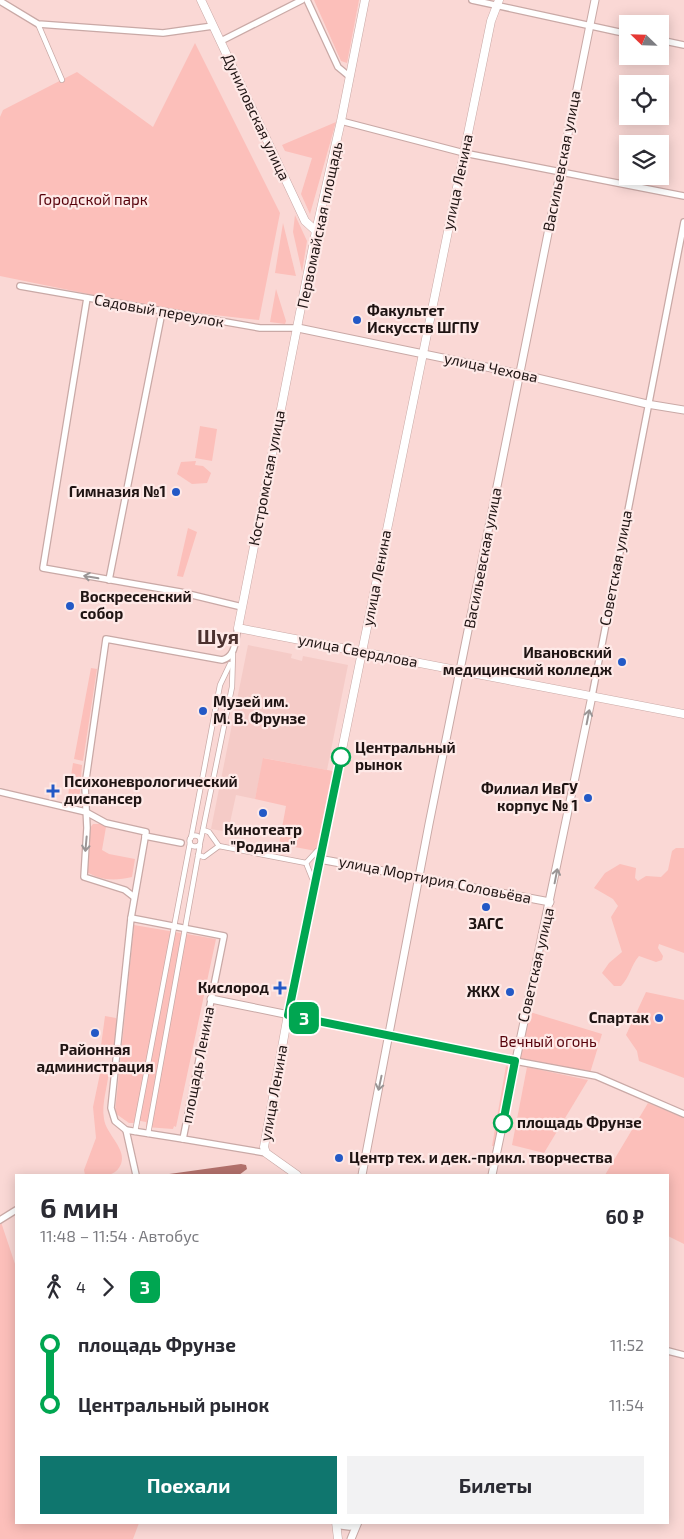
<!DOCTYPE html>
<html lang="ru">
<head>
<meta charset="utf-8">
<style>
	:root { --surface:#fff; --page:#f2f2f3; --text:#2b2b33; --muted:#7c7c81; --accent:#0f766e }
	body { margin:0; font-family:"Exo 2",sans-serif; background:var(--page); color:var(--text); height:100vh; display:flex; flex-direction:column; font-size:19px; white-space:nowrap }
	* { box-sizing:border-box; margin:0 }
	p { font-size:16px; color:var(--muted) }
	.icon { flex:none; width:28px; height:28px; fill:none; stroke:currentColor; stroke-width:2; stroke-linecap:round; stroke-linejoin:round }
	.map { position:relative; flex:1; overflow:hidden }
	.details { position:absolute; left:15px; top:1174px; width:654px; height:350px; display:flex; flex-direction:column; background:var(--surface); border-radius:0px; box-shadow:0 2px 12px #0003 }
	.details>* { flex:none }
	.badge { padding:0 10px; border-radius:8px; font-size:18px; line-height:32px }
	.needle { width:32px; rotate:293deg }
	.fabs { position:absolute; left:619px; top:15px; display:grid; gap:10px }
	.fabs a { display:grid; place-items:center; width:50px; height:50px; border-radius:0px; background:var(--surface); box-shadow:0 2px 12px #0003; font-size:25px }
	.map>.badge { position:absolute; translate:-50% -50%; box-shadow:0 0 0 2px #fff }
	.legs { display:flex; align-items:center; gap:8px; height:55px; padding:0 25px; font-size:16px }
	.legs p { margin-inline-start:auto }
	.headline { display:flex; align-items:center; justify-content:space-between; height:85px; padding:0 25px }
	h1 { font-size:28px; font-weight:700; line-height:38px }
	.action { display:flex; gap:10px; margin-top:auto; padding:10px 25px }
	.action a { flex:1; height:58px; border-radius:0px; background:var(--accent); color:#fff; font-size:20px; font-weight:700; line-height:58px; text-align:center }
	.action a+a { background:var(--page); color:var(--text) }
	ul { padding:0 25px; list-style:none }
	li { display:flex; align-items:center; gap:18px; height:60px; font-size:19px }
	li i { display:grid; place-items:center; width:8px; height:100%; margin:0 6px; background:currentColor }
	li i::after { content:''; width:12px; height:12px; margin:-6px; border:4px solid; border-radius:50%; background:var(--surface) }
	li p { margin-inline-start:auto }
	li:first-child i { background:linear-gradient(#0000 50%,currentColor 0) }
	li:last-child i { background:linear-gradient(currentColor 50%,#0000 0) }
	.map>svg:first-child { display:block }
	.built { fill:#f5cbc7 }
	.green { fill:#fcbfba }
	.water { fill:#b3716c }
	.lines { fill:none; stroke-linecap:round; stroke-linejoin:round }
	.pedestrian-casing { stroke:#c9a9a6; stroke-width:6 }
	.minor-casing { stroke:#c9a9a6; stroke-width:8 }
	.tertiary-casing { stroke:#c9a9a6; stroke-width:9 }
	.secondary-casing { stroke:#c9a9a6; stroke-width:9 }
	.pedestrian { stroke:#fff; stroke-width:4.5 }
	.minor { stroke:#fff; stroke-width:5.5 }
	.tertiary { stroke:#fff; stroke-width:7 }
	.secondary { stroke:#fff; stroke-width:8 }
	.oneway { stroke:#9a9595 }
	.line-1-casing { stroke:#fff; stroke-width:11 }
	.line-1 { stroke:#00a651; stroke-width:8 }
	.poi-dot { fill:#2359c6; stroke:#fee9e7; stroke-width:2 }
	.stop-1-dot { fill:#fff; stroke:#00a651; stroke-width:2.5 }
	.labels { text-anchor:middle; stroke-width:4.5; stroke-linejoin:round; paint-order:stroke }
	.street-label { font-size:15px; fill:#1f1413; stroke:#fee9e7 }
	.park-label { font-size:15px; fill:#56010a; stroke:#fee9e7 }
	.poi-label { font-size:15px; font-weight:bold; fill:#1f1413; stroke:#fee9e7; text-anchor:end }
	.stop-label { font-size:15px; font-weight:bold; fill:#1f1413; stroke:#fee9e7; text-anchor:start }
	.district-label { font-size:20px; font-weight:bold; fill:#4b312f; stroke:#fee9e7 }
</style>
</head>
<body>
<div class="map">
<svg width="684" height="1539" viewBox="0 0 684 1539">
	<rect width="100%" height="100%" fill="#fad8d5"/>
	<path class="built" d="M248,645L292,654L291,658L302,661L303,656L348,665L327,770L264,758L255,799L236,795L228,832L211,829Z"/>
	<g class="green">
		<path d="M314,0H359L347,63L341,61Z"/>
		<path d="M195,43L280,213L259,320L162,309L0,276V117L3,110L77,72L153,127Z"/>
		<path d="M336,122L310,214L301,194L312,158L285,151L282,145Z"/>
		<path d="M295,215L307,241L302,272L293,232Z"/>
		<path d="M283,223L296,276L275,273Z"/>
		<path d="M276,289L286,321L285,324L270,322Z"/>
		<path d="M200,426L217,429L212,461L195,458Z"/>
		<path d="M196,461L195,465L203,466L211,473L207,483L192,484L177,474L181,462Z"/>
		<path d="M188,528L197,532L183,577L177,576Z"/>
		<path d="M91,668L97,669L83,761L74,759Z"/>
		<path d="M263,758L338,772L321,852L279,844L286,806L255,799Z"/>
		<path d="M73,763L82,765L79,804L67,802Z"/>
		<path d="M93,824H102L106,827L102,850L109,854L135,859L132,877C115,881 99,881 84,870L90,828Z"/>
		<path d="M676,848H684V953L659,944L658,948L663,956L662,960L656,962L639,956C631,965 630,977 621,986H614L602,973L609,963L622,952L611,917L618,906L613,899L594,888L605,873L620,864L636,868L635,878L638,881L646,876L661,877L668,870L672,851Z"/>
		<path d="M134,925L216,939L176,1127L174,1126L173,1129L146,1127V1122L135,1120L134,1123H129L115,1113Z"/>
		<path d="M646,992L684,1000V1078L639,1061L637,1051L626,1035Z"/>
		<path d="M530,1012L602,1034L590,1073L519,1060Z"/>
		<path d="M105,1016L116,1018L118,1022L114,1049L110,1054L100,1053Z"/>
		<path d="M105,1063L109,1066C109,1084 101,1102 104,1119C106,1134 127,1149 121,1164C115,1179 99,1175 85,1175L84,1170L96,1138L93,1107L102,1064Z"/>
		<path d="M506,1066L511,1068L496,1146H492Z"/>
		<path d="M527,1067L588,1080L544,1153L512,1145Z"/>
		<path d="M648,1103L684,1118V1244L668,1236V1175H605Z"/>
		<path d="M0,1219L16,1267V1522L139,1523L133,1539H0Z"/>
	</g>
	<path class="water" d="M241,1164L246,1165L247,1169L239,1175H162Z"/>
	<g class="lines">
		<g class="pedestrian-casing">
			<g id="pedestrian">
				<path d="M38,24L62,80"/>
				<path d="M203,830L209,832L219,846"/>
				<circle cx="195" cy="841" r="5.5"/>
				<path d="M191,838L220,685L230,664"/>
				<path d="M201,839L232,687L233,653"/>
				<path d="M198,855L204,857L219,846L306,863L312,878"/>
				<path d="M306,863L317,851"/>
				<path d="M135,1132L190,843"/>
				<path d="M148,1134L200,845"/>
			</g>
		</g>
		<g class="minor-casing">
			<g id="minor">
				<path d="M307,0L338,67L350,77"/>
				<path d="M472,0L628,34"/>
				<path d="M0,1L38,24L163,33L213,26"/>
				<path d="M660,40L684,45"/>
				<path d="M221,41L302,0"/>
				<path d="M341,121L464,153L684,196"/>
				<path d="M20,286L260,328H298"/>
				<path d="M87,298L43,568L180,592L242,607"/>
				<path d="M109,580L162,312"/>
				<path d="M592,696L684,222"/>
				<path d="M0,792L86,812L106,823L146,832L131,918"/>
				<path d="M145,836L181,843"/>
				<path d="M134,897L125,890L84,877L87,828L85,786L106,639L222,660C236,657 235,640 238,628"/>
				<path d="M131,918L224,936L183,1139L126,1130L115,1121L111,1108Z"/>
				<path d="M515,1061L596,1076L684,1114"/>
				<path d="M126,1130L136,1175"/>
				<path d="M183,1139L266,1153"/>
				<path d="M0,1220L16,1210"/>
				<path d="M668,1351L684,1355"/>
				<path d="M339,1522L342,1526L350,1527L356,1522"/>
			</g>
		</g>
		<g class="tertiary-casing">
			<g id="tertiary">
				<path d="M298,328L520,374L647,404L684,410"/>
				<path d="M319,859L550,902"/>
				<path d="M211,999L515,1061"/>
				<path d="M362,1175L429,824L595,0"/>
				<path d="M492,1175L592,696"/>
				<path d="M351,1539L358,1522"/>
			</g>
		</g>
		<g class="secondary-casing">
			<g id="secondary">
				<path d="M201,0L305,221L316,231"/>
				<path d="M365,0L341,121L316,231L238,628L684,714"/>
				<path d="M297,1175L266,1153L264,1147L289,1009L491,21L499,0"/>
				<path d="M336,1522L338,1539"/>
			</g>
		</g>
		<use href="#pedestrian" class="pedestrian"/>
		<use href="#minor" class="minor"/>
		<use href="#tertiary" class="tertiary"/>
		<use href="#secondary" class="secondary"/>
	</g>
	<defs><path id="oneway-shaft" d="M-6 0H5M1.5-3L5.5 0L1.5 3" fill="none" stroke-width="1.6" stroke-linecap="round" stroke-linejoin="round" transform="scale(1.25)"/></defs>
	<g class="oneway">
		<use href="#oneway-shaft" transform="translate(91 577) rotate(-170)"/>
		<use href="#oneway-shaft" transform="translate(588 717) rotate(-79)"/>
		<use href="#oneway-shaft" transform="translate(86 844) rotate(95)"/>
		<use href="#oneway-shaft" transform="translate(556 876) rotate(-79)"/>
		<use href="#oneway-shaft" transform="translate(380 1083) rotate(102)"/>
	</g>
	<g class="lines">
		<g class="line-1-casing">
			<path id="line-1" d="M341,757L288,1015L515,1061L503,1123"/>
		</g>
		<use href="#line-1" class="line-1"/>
	</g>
	<g class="poi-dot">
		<circle cx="357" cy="320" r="5"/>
		<circle cx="176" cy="492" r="5"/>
		<circle cx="70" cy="606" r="5"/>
		<circle cx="622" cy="662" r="5"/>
		<circle cx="203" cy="711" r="5"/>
		<path d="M50.5 783.5h5v5h5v5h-5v5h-5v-5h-5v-5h5z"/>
		<circle cx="588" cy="798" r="5"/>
		<circle cx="263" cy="813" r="5"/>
		<circle cx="486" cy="907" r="5"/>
		<path d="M277.5 980.5h5v5h5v5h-5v5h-5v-5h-5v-5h5z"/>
		<circle cx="510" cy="992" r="5"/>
		<circle cx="659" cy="1018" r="5"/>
		<circle cx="95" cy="1033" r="5"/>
		<circle cx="339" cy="1158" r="5"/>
	</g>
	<g class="stop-1-dot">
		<circle cx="341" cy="757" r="9"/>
		<circle cx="503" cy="1123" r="9"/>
	</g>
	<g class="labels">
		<g class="street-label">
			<text transform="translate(256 117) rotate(65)" y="5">Дуниловская улица</text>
			<text transform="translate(562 161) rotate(-79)" y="5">Васильевская улица</text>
			<text transform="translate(458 182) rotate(-78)" y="5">улица Ленина</text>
			<text transform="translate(320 225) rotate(-78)" y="5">Первомайская площадь</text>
			<text transform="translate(159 311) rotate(10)" y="5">Садовый переулок</text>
			<text transform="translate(491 368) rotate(12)" y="5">улица Чехова</text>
			<text transform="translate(267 478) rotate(-79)" y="5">Костромская улица</text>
			<text transform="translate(483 558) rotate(-79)" y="5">Васильевская улица</text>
			<text transform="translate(616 568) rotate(-79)" y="5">Советская улица</text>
			<text transform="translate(377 578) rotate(-79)" y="5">улица Ленина</text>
			<text transform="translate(358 651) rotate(11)" y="5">улица Свердлова</text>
			<text transform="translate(435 880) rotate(11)" y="5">улица Мортирия Соловьёва</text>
			<text transform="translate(536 965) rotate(-77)" y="5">Советская улица</text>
			<text transform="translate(198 1065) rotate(-79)" y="5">площадь Ленина</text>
			<text transform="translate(274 1093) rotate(-80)" y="5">улица Ленина</text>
		</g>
		<g class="park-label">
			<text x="93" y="205">Городской парк</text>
			<text x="548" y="1047">Вечный огонь</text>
		</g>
		<g class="poi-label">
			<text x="367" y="316" text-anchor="start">Факультет<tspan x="367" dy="17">Искусств ШГПУ</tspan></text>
			<text x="166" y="497">Гимназия №1</text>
			<text x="80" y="602" text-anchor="start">Воскресенский<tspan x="80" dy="17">собор</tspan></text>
			<text x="612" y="658">Ивановский<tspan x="612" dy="17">медицинский колледж</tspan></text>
			<text x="213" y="707" text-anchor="start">Музей им.<tspan x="213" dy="17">М. В. Фрунзе</tspan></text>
			<text x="64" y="787" text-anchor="start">Психоневрологический<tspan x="64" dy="17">диспансер</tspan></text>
			<text x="578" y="794">Филиал ИвГУ<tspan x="578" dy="17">корпус № 1</tspan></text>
			<text x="263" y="835" text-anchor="middle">Кинотеатр<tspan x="263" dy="17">"Родина"</tspan></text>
			<text x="486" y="929" text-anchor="middle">ЗАГС</text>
			<text x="269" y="993">Кислород</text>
			<text x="500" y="997">ЖКХ</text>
			<text x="649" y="1023">Спартак</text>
			<text x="95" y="1055" text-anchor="middle">Районная<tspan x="95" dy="17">администрация</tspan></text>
			<text x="349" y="1163" text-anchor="start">Центр тех. и дек.-прикл. творчества</text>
		</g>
		<g class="stop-label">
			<text x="355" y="753">Центральный<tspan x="355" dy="17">рынок</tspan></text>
			<text x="517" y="1128">площадь Фрунзе</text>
		</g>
		<g class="district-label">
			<text x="218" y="644">Шуя</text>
		</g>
	</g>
</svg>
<div class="fabs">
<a><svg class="needle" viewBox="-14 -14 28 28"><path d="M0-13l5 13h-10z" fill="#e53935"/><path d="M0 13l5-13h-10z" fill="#7c7c81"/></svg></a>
<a><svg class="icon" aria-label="locate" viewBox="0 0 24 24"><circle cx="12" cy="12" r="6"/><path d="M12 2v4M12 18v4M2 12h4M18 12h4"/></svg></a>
<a><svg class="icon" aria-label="layers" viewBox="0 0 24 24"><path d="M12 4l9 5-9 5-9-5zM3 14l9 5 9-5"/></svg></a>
</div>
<b class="badge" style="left:304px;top:1018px;background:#00a651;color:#fff">3</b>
<section class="details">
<div class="headline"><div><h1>6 мин</h1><p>11:48 – 11:54 · Автобус</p></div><b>60 ₽</b></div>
<div class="legs"><svg class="icon" aria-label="walk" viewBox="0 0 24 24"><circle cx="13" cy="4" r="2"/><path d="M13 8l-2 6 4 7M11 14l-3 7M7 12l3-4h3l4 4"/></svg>4<svg class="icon" aria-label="forward" viewBox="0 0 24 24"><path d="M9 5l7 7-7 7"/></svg><b class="badge" style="background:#00a651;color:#fff">3</b></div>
<ul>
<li><i style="color:#00a651"></i><b>площадь Фрунзе</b><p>11:52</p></li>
<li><i style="color:#00a651"></i><b>Центральный рынок</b><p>11:54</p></li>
</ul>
<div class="action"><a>Поехали</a><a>Билеты</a></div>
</section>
</div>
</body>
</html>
